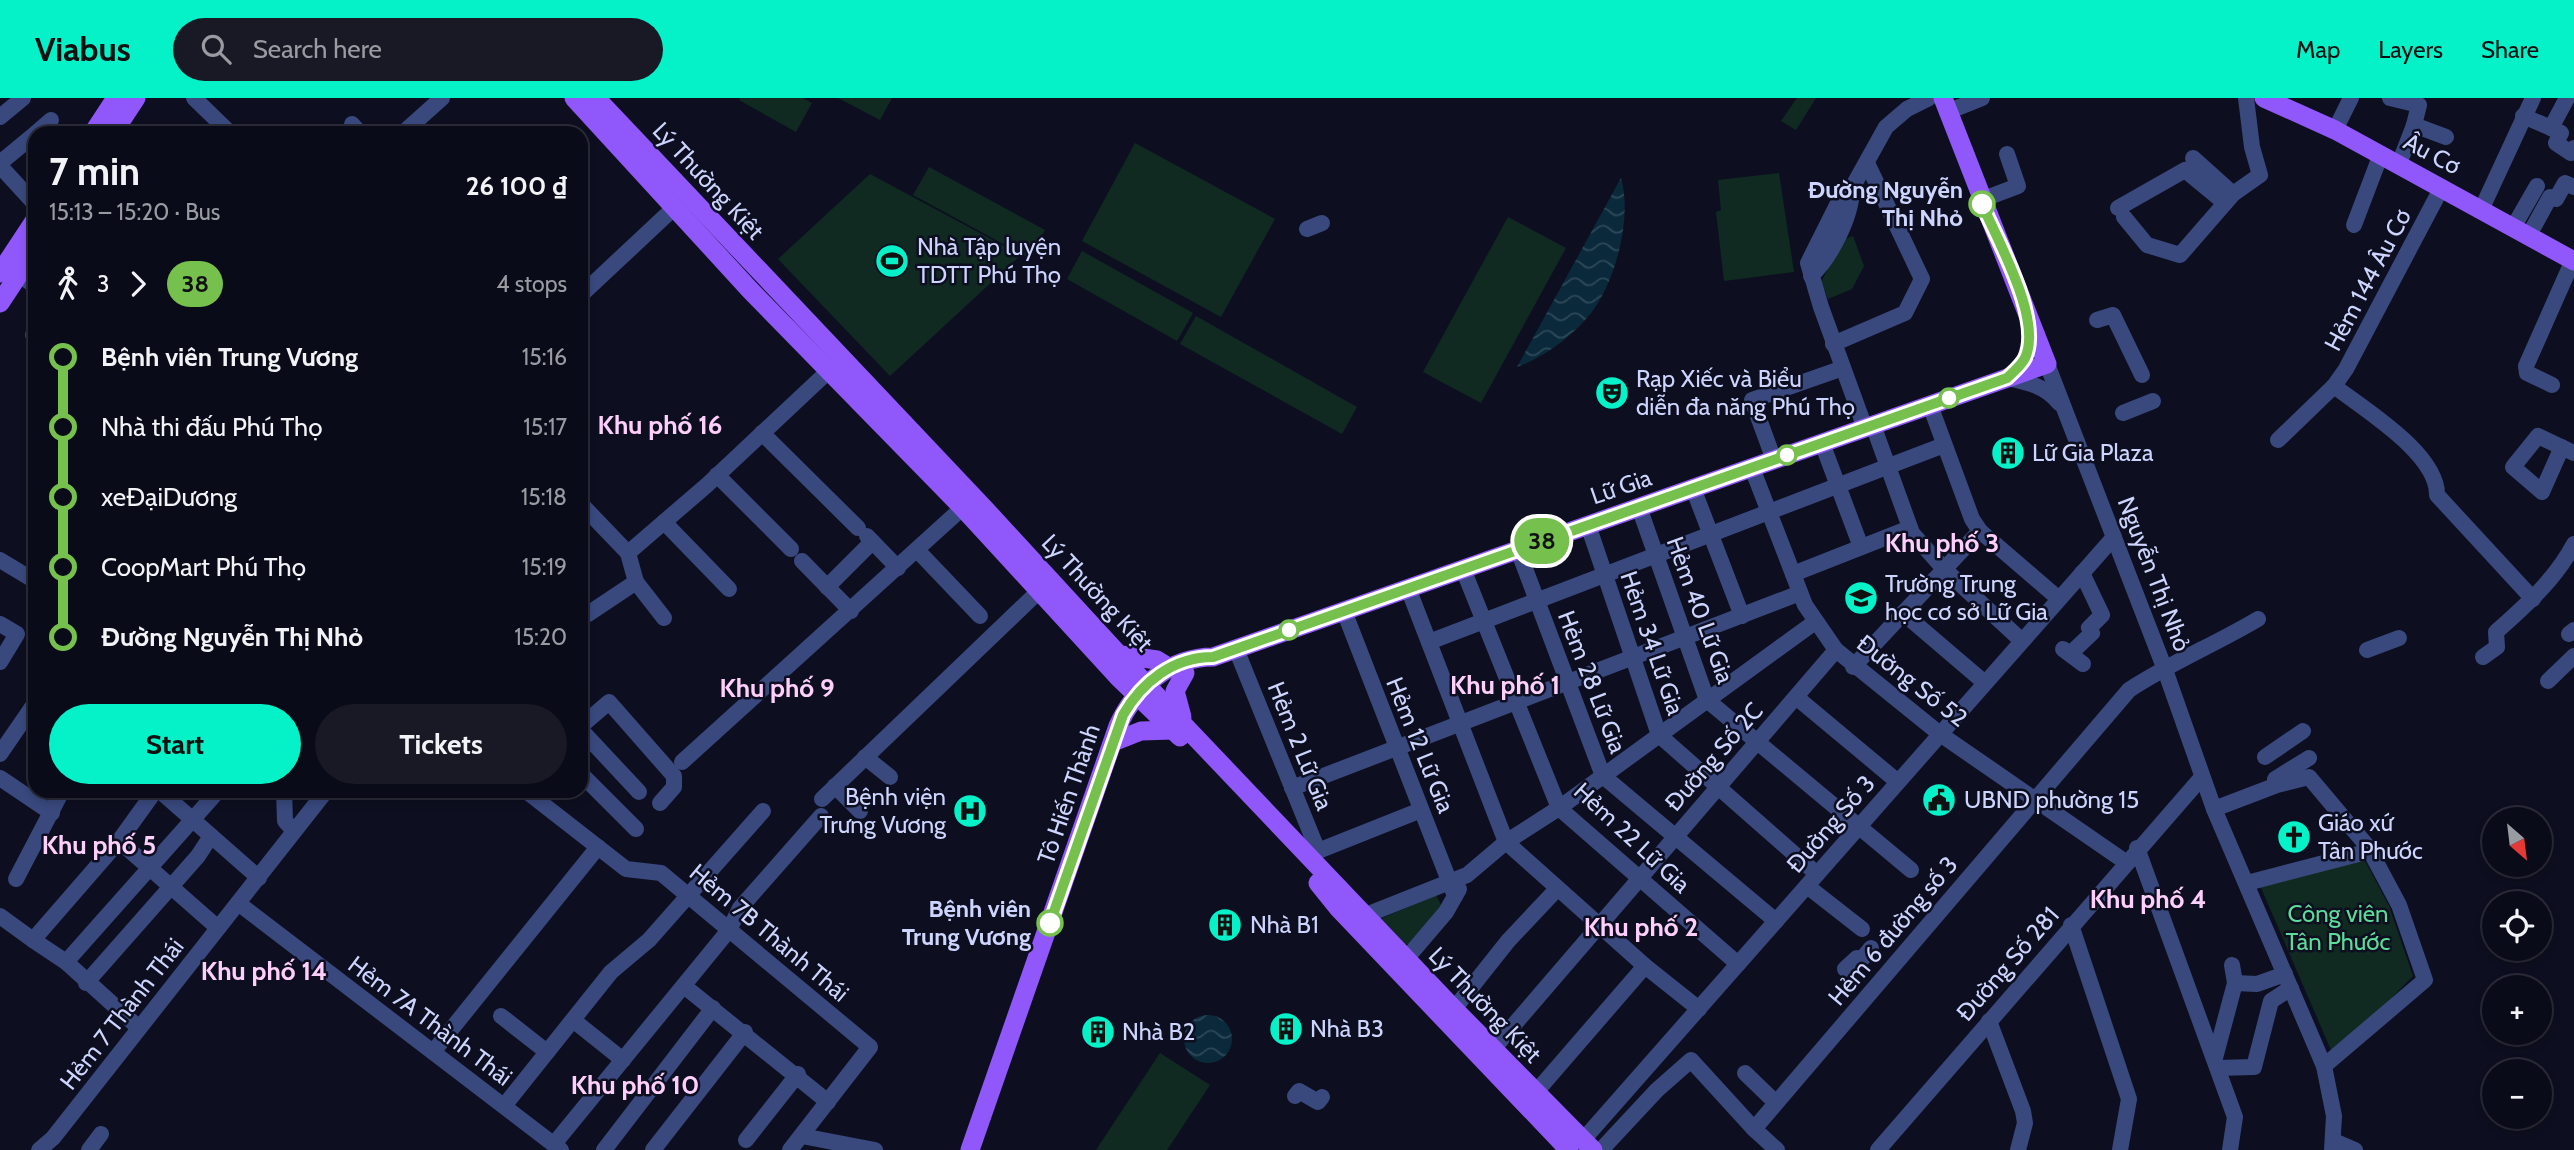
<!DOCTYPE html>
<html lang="en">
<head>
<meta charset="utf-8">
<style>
	:root { --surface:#0a0b18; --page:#181925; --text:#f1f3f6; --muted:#999ba2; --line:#2a2b37; --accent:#05f2c8 }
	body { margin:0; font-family:Cabin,sans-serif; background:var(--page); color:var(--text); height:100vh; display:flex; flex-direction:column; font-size:26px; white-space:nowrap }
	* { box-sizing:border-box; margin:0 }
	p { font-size:23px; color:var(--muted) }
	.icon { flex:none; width:38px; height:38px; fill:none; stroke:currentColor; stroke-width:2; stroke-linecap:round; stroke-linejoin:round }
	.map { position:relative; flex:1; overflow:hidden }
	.panel { position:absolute; left:28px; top:28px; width:560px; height:672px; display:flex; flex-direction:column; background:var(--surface); border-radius:21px; box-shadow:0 4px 10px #0003,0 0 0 2px var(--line) }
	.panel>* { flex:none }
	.badge { padding:0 14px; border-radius:23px; font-size:24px; line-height:46px }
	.needle { width:46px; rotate:152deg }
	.tools { position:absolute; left:2482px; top:709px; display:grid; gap:14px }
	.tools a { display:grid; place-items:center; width:70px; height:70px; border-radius:50%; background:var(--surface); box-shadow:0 4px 10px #0003,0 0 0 2px var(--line); font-size:35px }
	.map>.badge { position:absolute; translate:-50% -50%; box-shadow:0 0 0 4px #fff }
	.legs { display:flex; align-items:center; gap:10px; height:77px; padding:0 21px; font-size:23px }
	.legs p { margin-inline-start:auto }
	.headline { display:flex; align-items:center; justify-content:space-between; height:119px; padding:0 21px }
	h1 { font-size:38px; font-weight:700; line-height:52px }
	.action { display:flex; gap:14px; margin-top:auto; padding:14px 21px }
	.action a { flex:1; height:80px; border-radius:42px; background:var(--accent); color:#111; font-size:28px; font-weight:700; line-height:80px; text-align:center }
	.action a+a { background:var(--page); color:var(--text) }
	ul { padding:0 21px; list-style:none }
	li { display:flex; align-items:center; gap:24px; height:70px; font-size:26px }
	li i { display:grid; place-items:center; width:10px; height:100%; margin:0 9px; background:currentColor }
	li i::after { content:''; width:18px; height:18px; margin:-9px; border:5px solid; border-radius:50%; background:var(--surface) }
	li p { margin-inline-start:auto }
	li:first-child i { background:linear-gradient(#0000 50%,currentColor 0) }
	li:last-child i { background:linear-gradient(currentColor 50%,#0000 0) }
	header { display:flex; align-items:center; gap:42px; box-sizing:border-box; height:98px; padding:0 35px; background:var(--accent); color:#111 }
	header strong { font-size:33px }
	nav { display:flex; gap:38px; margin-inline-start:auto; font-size:24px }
	.search { width:490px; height:63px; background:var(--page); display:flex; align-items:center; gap:18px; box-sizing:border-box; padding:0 24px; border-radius:38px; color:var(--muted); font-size:26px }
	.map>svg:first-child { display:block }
	.green { fill:#102a22 }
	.water { fill:url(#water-waves) }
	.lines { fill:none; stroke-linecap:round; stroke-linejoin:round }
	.minor { stroke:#39497e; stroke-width:16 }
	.major { stroke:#9057fb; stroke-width:19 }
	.line-1-casing { stroke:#fff; stroke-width:16 }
	.line-1 { stroke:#76c04d; stroke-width:10 }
	.stop-1-dot { fill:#fff; stroke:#76c04d; stroke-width:3.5 }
	.labels { text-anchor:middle; stroke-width:5; stroke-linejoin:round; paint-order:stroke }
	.street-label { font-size:24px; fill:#cdd5fe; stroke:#0d0f20 }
	.stop-label { font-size:24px; font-weight:bold; fill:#cdd5fe; stroke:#0d0f20; text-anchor:end }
	.poi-label { font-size:24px; fill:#cdd5fe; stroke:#0d0f20; text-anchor:start }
	.park-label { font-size:24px; fill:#5bdc98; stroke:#0d0f20 }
	.neighbourhood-label { font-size:26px; font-weight:bold; fill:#fecffa; stroke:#0d0f20 }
</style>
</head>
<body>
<header>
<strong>Viabus</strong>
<div class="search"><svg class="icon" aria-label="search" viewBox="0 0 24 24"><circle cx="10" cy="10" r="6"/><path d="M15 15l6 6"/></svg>Search here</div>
<nav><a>Map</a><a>Layers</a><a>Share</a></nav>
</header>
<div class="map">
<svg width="2574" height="1052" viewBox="0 0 2574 1052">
	<defs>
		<pattern id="water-waves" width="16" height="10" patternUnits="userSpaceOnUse" patternTransform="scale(1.75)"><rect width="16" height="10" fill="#0a2a3c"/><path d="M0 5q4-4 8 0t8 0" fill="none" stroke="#2c4859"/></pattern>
	</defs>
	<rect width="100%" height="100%" fill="#0d0f20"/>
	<g class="green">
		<path d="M740,0H803L812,5L796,34L739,2Z"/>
		<path d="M838,0H892L880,22Z"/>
		<path d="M1797,0H1816L1796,32L1781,23Z"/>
		<path d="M1135,45L1275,121L1221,219L1082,143Z"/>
		<path d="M929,69L1045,132L1029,160L913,97Z"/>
		<path d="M1779,75L1794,174L1724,183L1716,114L1721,112L1718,82Z"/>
		<path d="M870,76L1021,157L890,278L778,161Z"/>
		<path d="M1508,119L1566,150L1481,305L1423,274Z"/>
		<path d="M1853,138L1864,168L1852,191L1828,201L1821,184L1843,142Z"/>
		<path d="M1082,153L1193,215L1177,243L1067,181Z"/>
		<path d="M1196,218L1357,309L1342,336L1180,246Z"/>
		<path d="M2363,759L2389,808L2413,878L2334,959L2259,785Z"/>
		<path d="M1436,797L1442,809L1411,846H1402L1380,821Z"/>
		<path d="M1160,955L1210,987L1167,1052H1096Z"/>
	</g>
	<g class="water">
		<path d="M1621,80C1632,118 1617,178 1594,211C1577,235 1545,259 1517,269Z"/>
		<circle cx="1208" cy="941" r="24"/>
	</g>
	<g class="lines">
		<g class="minor">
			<path d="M194,0L230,35"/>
			<path d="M2390,0L2419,7L2414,27L2446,39"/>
			<path d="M1947,14L1982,0"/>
			<path d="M2523,18L2551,30L2567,0"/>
			<path d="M0,19L23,0"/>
			<path d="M352,26L360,35"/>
			<path d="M2551,30L2561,35L2556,45L2571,55L2574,50"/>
			<path d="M2335,32L2351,0"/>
			<path d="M36,35L51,22"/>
			<path d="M403,35L442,0"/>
			<path d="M2193,60L2233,96"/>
			<path d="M0,65L35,36"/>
			<path d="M2399,66L2414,27"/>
			<path d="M0,68L35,106"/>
			<path d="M1981,102L2018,88L2007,56"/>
			<path d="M2118,110L2185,72L2225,105"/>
			<path d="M2482,110L2533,0"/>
			<path d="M2124,119L2147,147L2180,157L2233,96L2260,77L2252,49L2246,0"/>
			<path d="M2354,127L2381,56"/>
			<path d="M2514,128L2537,88"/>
			<path d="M1307,131L1322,125"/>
			<path d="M2529,137L2550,99L2556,101L2565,85L2574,89"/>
			<path d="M10,170L35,188"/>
			<path d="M1811,178C1831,159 1852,118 1852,90"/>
			<path d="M581,197L676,108"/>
			<path d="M2097,222L2113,217L2142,277"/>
			<path d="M33,237L35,235"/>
			<path d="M1833,246L1905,215L1922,181L1867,65"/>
			<path d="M2047,266L2164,569L2214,711L2324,968L2334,1018L2332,1052"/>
			<path d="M2006,280C2027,284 2046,288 2059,305"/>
			<path d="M2552,287L2527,275L2526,268L2573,162"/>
			<path d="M2334,288C2365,312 2438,356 2437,397L2533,501"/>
			<path d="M1930,307L1972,421L1980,433L2059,501"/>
			<path d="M2123,315L2153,303"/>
			<path d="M1873,327L1912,435L1944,471L2022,543"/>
			<path d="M1865,330L1821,209L1808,165L1839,103L1852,90L1886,29L1907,11L1929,0"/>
			<path d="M762,335L858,430"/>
			<path d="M2278,342L2334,288L2346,271L2442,89"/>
			<path d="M1822,345L1861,449"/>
			<path d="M2562,349L2542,394L2513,369L2538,338L2574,355"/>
			<path d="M1774,362L1752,302L1843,270"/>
			<path d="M1752,370L1805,507L1836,552L1940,636L2127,765"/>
			<path d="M717,377L791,451"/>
			<path d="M1693,390L1742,518"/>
			<path d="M581,406L628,455"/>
			<path d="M1639,409L1707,602L1911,772"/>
			<path d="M664,424L729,491"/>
			<path d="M1588,427L1659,637L1817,776"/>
			<path d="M867,438L898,470"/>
			<path d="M917,452L980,518"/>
			<path d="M1518,452L1603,678L1776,823"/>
			<path d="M0,462L35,483"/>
			<path d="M802,463L851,513"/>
			<path d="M1463,471L1559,710L1738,866"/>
			<path d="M1793,476L1910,430"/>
			<path d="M636,484L664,520"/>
			<path d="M827,489L872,444"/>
			<path d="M1408,490L1506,744L1645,868L1699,911"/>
			<path d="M1344,513L1455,798"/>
			<path d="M1903,515L1985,585"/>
			<path d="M588,516L636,484L628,455L707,387L836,266"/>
			<path d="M0,526L17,536L0,564"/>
			<path d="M2569,536L2574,532"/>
			<path d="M1429,544L1944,347"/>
			<path d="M1236,551L1318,753L1311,759"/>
			<path d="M2063,551L2083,566"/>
			<path d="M2367,552L2399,540"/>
			<path d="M2070,556L2092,535L2089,530L2102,517L2082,475"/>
			<path d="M2483,559L2497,549L2496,534C2526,507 2555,482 2574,446"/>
			<path d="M1853,569L1980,433"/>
			<path d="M2548,583L2574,558"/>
			<path d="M1796,599L1898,684"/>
			<path d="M581,628L609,604L674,678V689L660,705"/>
			<path d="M581,632L639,694"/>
			<path d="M0,656L35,605"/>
			<path d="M865,659L890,679"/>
			<path d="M2265,659L2303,633"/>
			<path d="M682,664L970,403"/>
			<path d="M581,676L636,731"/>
			<path d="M0,680L52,715"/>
			<path d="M2275,681L2309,660"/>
			<path d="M835,688L860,713"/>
			<path d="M1292,690L1800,495"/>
			<path d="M160,693L259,780"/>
			<path d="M284,693L285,723L293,732"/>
			<path d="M526,693L626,771L661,775L870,949L790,1052"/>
			<path d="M822,701L1038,494"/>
			<path d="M2214,711L2277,687L2309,679L2368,749L2399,807L2425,882L2324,968"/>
			<path d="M119,743L218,830"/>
			<path d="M2137,750L2235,1019L2230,1052"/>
			<path d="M1318,753L1421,712"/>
			<path d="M16,781L62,693"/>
			<path d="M2247,785L2370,753"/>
			<path d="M1807,788L1862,831"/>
			<path d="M238,805L561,1052"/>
			<path d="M0,818L33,842L119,743L155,693"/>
			<path d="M1356,821L1467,777L1506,744L1559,710L1815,524"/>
			<path d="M2071,827L2129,1001L2120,1052"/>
			<path d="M33,842L66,864L139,930"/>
			<path d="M66,864L218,693"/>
			<path d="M1400,868L1446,814L1459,791"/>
			<path d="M1845,871L1857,860L1862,861L1871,850"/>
			<path d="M86,885L198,758L211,738"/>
			<path d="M2235,885L2257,886L2285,876"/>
			<path d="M684,888L828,1004"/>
			<path d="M1454,911L1508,843L1557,791"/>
			<path d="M501,918L547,954"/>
			<path d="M573,922L623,962"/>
			<path d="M1989,923L2023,1013L2025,1025L2018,1052"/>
			<path d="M1494,950L1836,552"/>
			<path d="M433,954L598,749"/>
			<path d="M2215,960L2235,885L2232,867"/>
			<path d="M2218,970L2254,969L2271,903L2291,890"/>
			<path d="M1745,975L1776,1005"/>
			<path d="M1536,994L1645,868"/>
			<path d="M1295,998L1299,993L1318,1004L1322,999"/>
			<path d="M504,1008L611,874L649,842L763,713"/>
			<path d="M1754,1031L1777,1052"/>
			<path d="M802,1038L875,1052"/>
			<path d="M746,1042L798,976"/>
			<path d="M1583,1042L2114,439"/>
			<path d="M2334,1043L2355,1052"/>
			<path d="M554,1046L729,832L740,810L821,718"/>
			<path d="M39,1052L53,1040L326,693"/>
			<path d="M89,1052L101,1036"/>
			<path d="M604,1052L713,910"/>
			<path d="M653,1052L745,934"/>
			<path d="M1601,1052L1657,992L1691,962L1754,1031L2129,592C2170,565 2216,546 2258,521"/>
			<path d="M1878,1052L2202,679"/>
		</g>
		<g class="major">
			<path d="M574,0L750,192L963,410L1120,581L1180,639"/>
			<path d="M596,0L984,410L1178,621L1454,911L1593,1052"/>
			<path d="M2264,0L2335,32L2574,163"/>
			<path d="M93,35L116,0"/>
			<path d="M113,35L136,0"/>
			<path d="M0,175L35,122"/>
			<path d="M0,205L35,152"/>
			<path d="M1121,557L1157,562L1170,570"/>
			<path d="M1182,619L1175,593L1185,575"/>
			<path d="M1113,644L1141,633L1173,632"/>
			<path d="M1318,785L1339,811L1569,1052"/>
			<path d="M970,1052L1118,628C1135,590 1169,559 1213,559L2047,266L1943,0"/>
		</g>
	</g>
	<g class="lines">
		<g class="line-1-casing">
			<path id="line-1" d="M1050,825L1123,617C1142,584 1173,559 1213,559L2007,280C2013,274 2021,268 2025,260C2043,222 1998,144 1982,106"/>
		</g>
		<use href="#line-1" class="line-1"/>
	</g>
	<defs>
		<g id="stadium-disc" transform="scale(1.75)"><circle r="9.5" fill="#05f2c8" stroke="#0d0f20"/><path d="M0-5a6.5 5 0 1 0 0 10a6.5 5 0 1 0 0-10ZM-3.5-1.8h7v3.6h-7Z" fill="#111"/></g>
		<g id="theatre-disc" transform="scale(1.75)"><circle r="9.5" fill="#05f2c8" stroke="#0d0f20"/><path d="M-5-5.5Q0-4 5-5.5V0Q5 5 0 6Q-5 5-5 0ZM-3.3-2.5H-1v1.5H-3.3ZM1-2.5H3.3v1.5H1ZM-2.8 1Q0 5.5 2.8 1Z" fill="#111"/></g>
		<g id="building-disc" transform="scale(1.75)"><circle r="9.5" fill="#05f2c8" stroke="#0d0f20"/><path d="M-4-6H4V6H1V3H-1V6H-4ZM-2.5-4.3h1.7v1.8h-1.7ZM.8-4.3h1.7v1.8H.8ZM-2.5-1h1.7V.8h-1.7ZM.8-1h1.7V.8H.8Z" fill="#111"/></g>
		<g id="school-disc" transform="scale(1.75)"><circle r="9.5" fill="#05f2c8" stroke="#0d0f20"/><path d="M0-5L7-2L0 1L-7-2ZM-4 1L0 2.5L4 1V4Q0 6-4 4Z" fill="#111"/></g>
		<g id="civic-disc" transform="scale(1.75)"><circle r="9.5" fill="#05f2c8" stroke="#0d0f20"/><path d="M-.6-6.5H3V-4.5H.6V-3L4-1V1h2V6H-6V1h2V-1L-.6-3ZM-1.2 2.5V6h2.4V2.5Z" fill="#111"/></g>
		<g id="hospital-disc" transform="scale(1.75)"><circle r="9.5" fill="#05f2c8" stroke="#0d0f20"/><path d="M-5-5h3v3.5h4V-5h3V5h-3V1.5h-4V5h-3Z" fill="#111"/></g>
		<g id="church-disc" transform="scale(1.75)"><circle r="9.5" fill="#05f2c8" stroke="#0d0f20"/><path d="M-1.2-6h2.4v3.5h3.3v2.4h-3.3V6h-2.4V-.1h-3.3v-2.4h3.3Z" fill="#111"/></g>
	</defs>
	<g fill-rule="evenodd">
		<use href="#stadium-disc" x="892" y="163"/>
		<use href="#theatre-disc" x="1612" y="295"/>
		<use href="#building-disc" x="2008" y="355"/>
		<use href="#school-disc" x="1861" y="500"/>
		<use href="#civic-disc" x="1939" y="702"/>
		<use href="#hospital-disc" x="970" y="713"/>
		<use href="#church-disc" x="2294" y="739"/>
		<use href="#building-disc" x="1225" y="827"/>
		<use href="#building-disc" x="1286" y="931"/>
		<use href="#building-disc" x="1098" y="934"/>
	</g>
	<g class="stop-1-dot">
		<circle cx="1982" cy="106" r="12"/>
		<circle cx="1949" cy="300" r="9"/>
		<circle cx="1787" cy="357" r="9"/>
		<circle cx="1289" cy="532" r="9"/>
		<circle cx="1050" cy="825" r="12"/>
	</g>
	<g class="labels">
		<g class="street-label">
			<text transform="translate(2432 56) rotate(28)" y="8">Âu Cơ</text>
			<text transform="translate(708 83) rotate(47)" y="8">Lý Thường Kiệt</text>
			<text transform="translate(2368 182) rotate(-62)" y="8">Hẻm 144 Âu Cơ</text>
			<text transform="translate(1621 389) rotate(-19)" y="8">Lữ Gia</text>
			<text transform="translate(2154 476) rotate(69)" y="8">Nguyễn Thị Nhỏ</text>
			<text transform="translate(1097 495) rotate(47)" y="8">Lý Thường Kiệt</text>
			<text transform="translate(1700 512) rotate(70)" y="8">Hẻm 40 Lữ Gia</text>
			<text transform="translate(1652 545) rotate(71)" y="8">Hẻm 34 Lữ Gia</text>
			<text transform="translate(1912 583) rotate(38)" y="8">Đường Số 52</text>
			<text transform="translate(1592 584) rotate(69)" y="8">Hẻm 28 Lữ Gia</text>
			<text transform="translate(1420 647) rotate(68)" y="8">Hẻm 12 Lữ Gia</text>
			<text transform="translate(1300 648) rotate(68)" y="8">Hẻm 2 Lữ Gia</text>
			<text transform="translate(1714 659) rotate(-49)" y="8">Đường Số 2C</text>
			<text transform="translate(1069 696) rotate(-71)" y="8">Tô Hiến Thành</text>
			<text transform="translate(1831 726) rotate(-49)" y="8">Đường Số 3</text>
			<text transform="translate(1632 740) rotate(43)" y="8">Hẻm 22 Lữ Gia</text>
			<text transform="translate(1893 833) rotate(-50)" y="8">Hẻm 6 đường số 3</text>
			<text transform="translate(769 835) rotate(40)" y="8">Hẻm 7B Thành Thái</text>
			<text transform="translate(2008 866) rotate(-49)" y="8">Đường Số 281</text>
			<text transform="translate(1485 907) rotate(46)" y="8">Lý Thường Kiệt</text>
			<text transform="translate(122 916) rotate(-52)" y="8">Hẻm 7 Thành Thái</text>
			<text transform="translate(430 923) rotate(37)" y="8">Hẻm 7A Thành Thái</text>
		</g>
		<g class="stop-label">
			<text x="1963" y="100">Đường Nguyễn<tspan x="1963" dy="28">Thị Nhỏ</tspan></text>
			<text x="1031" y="819">Bệnh viên<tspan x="1031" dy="28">Trung Vương</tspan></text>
		</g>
		<g class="poi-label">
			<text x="917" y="157">Nhà Tập luyện<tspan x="917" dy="28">TDTT Phú Thọ</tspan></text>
			<text x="1636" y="289">Rạp Xiếc và Biểu<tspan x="1636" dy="28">diễn đa năng Phú Thọ</tspan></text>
			<text x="2032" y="363">Lữ Gia Plaza</text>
			<text x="1885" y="494">Trường Trung<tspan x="1885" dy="28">học cơ sở Lữ Gia</tspan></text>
			<text x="946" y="707" text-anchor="end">Bệnh viện<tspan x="946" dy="28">Trưng Vương</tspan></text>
			<text x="1964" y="710">UBND phường 15</text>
			<text x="2318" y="733">Giáo xứ<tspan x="2318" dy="28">Tân Phước</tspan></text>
			<text x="1250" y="835">Nhà B1</text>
			<text x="1310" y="939">Nhà B3</text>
			<text x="1122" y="942">Nhà B2</text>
		</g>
		<g class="park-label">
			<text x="2338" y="824">Công viên<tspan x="2338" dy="28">Tân Phước</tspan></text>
		</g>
		<g class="neighbourhood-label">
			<text x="660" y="336">Khu phố 16</text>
			<text x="1942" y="454">Khu phố 3</text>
			<text x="1505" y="596">Khu phố 1</text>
			<text x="777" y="599">Khu phố 9</text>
			<text x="99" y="756">Khu phố 5</text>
			<text x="2148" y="810">Khu phố 4</text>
			<text x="1641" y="838">Khu phố 2</text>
			<text x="264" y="882">Khu phố 14</text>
			<text x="635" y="996">Khu phố 10</text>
		</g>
	</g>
</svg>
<div class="tools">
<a><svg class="needle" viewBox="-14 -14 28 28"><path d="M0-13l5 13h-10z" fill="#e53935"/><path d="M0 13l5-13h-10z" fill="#999ba2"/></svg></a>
<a><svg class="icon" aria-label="locate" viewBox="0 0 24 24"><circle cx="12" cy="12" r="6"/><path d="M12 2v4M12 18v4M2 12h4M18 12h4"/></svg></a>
<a>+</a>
<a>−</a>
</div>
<b class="badge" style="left:1542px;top:443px;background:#76c04d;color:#111">38</b>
<section class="panel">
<div class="headline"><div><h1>7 min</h1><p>15:13 – 15:20 · Bus</p></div><b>26 100 ₫</b></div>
<div class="legs"><svg class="icon" aria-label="walk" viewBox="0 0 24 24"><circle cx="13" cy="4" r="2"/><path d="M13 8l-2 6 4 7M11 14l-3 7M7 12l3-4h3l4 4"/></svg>3<svg class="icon" aria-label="forward" viewBox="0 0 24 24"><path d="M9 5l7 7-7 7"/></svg><b class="badge" style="background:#76c04d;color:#111">38</b><p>4 stops</p></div>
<ul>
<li><i style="color:#76c04d"></i><b>Bệnh viên Trung Vương</b><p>15:16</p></li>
<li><i style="color:#76c04d"></i><span>Nhà thi đấu Phú Thọ</span><p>15:17</p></li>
<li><i style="color:#76c04d"></i><span>xeĐạiDương</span><p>15:18</p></li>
<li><i style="color:#76c04d"></i><span>CoopMart Phú Thọ</span><p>15:19</p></li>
<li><i style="color:#76c04d"></i><b>Đường Nguyễn Thị Nhỏ</b><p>15:20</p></li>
</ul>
<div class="action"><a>Start</a><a>Tickets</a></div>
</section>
</div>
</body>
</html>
